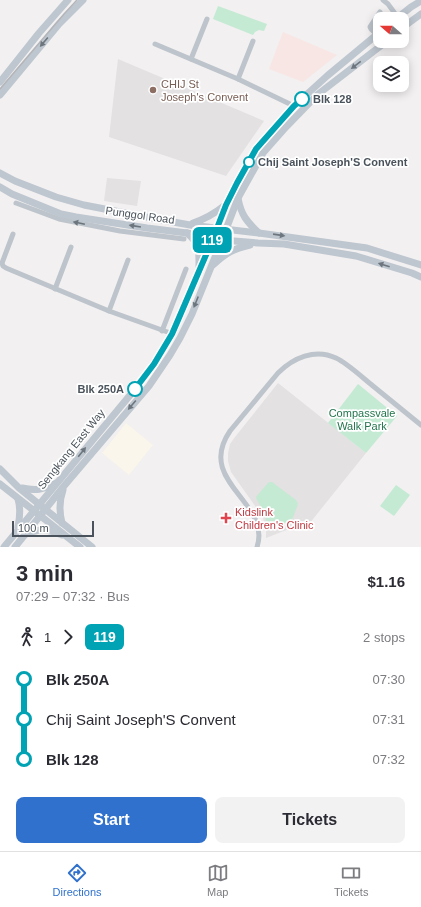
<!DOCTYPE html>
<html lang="en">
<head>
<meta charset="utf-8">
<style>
	:root { --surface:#fff; --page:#f2f2f3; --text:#2b2b33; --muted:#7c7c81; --line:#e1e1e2; --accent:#2f71cd }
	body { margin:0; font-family:Arial,sans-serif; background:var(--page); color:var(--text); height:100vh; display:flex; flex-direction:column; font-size:15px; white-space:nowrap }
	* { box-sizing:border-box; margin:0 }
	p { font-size:13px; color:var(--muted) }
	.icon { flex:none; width:22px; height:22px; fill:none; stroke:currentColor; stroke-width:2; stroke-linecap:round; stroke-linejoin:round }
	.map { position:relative; height:547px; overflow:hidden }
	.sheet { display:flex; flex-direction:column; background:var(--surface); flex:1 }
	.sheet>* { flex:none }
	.badge { padding:0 8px; border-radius:6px; font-size:14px; line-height:26px }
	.needle { width:26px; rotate:290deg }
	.controls { position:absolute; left:373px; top:12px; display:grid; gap:8px }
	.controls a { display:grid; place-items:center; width:36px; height:36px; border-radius:8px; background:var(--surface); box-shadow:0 2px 10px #0003; font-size:20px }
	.scale { position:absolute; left:12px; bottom:10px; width:82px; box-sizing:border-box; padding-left:4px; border:2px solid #4a535b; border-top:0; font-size:11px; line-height:14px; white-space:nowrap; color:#4a535b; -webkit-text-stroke:3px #fff; paint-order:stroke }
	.map>.badge { position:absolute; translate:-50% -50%; box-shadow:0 0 0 2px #fff }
	.legs { display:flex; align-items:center; gap:6px; height:44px; padding:0 16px; font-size:13px }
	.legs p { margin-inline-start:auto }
	.overview { display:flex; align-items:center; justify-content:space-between; height:68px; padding:0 16px }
	h1 { font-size:22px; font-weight:800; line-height:30px }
	.cta { display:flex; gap:8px; margin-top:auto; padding:8px 16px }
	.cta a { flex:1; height:46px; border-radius:8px; background:var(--accent); color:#fff; font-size:16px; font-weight:800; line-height:46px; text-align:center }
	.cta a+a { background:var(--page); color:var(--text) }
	ul { padding:0 16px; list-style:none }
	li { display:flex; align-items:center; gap:14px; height:40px; font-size:15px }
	li i { display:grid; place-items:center; width:6px; height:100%; margin:0 5px; background:currentColor }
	li i::after { content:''; width:10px; height:10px; margin:-5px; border:3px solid; border-radius:50%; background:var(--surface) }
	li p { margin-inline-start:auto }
	li:first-child i { background:linear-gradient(#0000 50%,currentColor 0) }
	li:last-child i { background:linear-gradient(currentColor 50%,#0000 0) }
	.tab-bar { display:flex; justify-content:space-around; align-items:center; height:56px; border-top:1px solid var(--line); background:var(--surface); font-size:11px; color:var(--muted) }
	.tab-bar a { display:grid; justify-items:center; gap:2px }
	.tab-bar .current { color:var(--accent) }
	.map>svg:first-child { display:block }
	.commercial { fill:#faf6ec }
	.education { fill:#e3e1e1 }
	.medical { fill:#f8e6e4 }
	.green { fill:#c4ead3 }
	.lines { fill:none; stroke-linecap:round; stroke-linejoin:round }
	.street { stroke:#bdc4cb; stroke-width:5 }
	.secondary { stroke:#bec6cf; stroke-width:7 }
	.rail { stroke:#b3b5b9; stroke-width:1.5 }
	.oneway { fill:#6d767e }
	.oneway2 { fill:#6c757d }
	.line-1-casing { stroke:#fff; stroke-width:9 }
	.line-1 { stroke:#00a3b4; stroke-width:6 }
	.education-dot { fill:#8d6e63; stroke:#fff; stroke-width:1.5 }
	.stop-1-dot { fill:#fff; stroke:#00a3b4; stroke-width:2 }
	.health-dot { fill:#e0444e; stroke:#fff; stroke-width:1.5 }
	.labels { text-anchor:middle; stroke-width:3.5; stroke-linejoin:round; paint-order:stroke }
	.education-label { font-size:11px; fill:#785e54; stroke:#fff; text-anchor:start }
	.stop-label { font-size:11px; font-weight:bold; fill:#4a535b; stroke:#fff; text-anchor:start }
	.street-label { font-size:11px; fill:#4a535b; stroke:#fff }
	.park-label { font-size:11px; fill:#23744d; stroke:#fff }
	.health-label { font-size:11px; fill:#be3a42; stroke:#fff; text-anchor:start }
</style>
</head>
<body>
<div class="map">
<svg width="421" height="547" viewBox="0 0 421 547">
	<rect width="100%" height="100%" fill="#f2f0f0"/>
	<path class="commercial" d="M126,423L153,445L129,475L102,453Z"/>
	<g class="education">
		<path d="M118,59L264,121L226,176L109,137Z"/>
		<path d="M107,178L141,181L137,206L104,201Z"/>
		<path d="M278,383L366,453L309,524L307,522L266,538V531L263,518L260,513L231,472L228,461V453L230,444L235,437Z"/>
	</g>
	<path class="medical" d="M283,32L337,55L303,82L269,69Z"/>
	<g class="green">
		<path d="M218,6L267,24L264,31L259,30L255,32L253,35L213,19Z"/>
		<path d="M358,384L397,416L366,453L328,423Z"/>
		<path d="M270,482H272L296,500L298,504L292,520L271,530L268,528L264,512L256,498V497L268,483Z"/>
		<path d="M396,485L410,495L394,516L380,506Z"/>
	</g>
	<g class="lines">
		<g class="street">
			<path d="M383,0L388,4L399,19"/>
			<path d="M377,35L371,29L370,27L380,12"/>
			<path d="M155,44L238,79L294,106"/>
			<path d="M191,59L207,19"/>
			<path d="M238,79L253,41"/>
			<path d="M16,203L59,219L120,231L184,239"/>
			<path d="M13,234L2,263L3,266L6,268L109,311L173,334"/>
			<path d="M55,289L71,247"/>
			<path d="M109,311L128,260"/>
			<path d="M162,331L186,269"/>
			<path d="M257,547C272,502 195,482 230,431L278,373C293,358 315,348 336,358C347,363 363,378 373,386C389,399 405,412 421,425"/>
		</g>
		<g class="secondary">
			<path d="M396,19L411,7L421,1"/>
			<path d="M402,28L421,14"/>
			<path d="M0,82L39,33L68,0"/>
			<path d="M0,95L59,24L83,0"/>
			<path d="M0,173L15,181L56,197L84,205L151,218L190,225L259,233L367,248L421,265"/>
			<path d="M0,187L12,194L61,214L76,217L147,228L187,233L222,240L258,243L284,244L356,256L412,273L421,277"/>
			<path d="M238,198C241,215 247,222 259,233"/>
			<path d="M193,223C205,219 214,214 224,206"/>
			<path d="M187,233C200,244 199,250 199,266"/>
			<path d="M213,265C226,253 233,249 250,245"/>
			<path d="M0,469L19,488L92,547"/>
			<path d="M0,484L80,547"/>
			<path d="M22,488C35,491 43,490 56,483"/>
			<path d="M62,523C59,511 59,501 63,490"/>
			<path d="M18,527C20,517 21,509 18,499"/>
			<path d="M26,534C41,528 47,529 62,535"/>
			<path d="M4,547L141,382L173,334L212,241L226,205L237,183L256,149L294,106L327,76L380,32"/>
			<path d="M15,547L64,486L149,386L170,355L180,338L192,314L222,240L238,198L263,153L286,127L317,95L387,41"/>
		</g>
		<path class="rail" d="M0,89L64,14L77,0"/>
	</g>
	<defs><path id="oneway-solid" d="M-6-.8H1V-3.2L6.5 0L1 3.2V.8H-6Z"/></defs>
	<g class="oneway">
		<use href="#oneway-solid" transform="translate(44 42) rotate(130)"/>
		<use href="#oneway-solid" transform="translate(356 65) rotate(142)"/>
		<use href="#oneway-solid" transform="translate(135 226) rotate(-171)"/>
		<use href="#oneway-solid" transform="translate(279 235) rotate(8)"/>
		<use href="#oneway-solid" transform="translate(384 265) rotate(-162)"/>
		<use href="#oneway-solid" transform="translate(196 302) rotate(112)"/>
		<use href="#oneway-solid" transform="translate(132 405) rotate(130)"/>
		<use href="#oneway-solid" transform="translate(82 452) rotate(-51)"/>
	</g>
	<use class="oneway2" href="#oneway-solid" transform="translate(79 223) rotate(-168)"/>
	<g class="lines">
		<g class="line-1-casing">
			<path id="line-1" d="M135,389L154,364L172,334L212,241L226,205L237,183L256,149L294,106L302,99"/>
		</g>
		<use href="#line-1" class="line-1"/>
	</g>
	<circle class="education-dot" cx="153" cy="90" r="4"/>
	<g class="stop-1-dot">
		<circle cx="302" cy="99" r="7"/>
		<circle cx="249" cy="162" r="5"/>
		<circle cx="135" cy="389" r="7"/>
	</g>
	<path class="health-dot" d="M224 512h4v4h4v4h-4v4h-4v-4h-4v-4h4z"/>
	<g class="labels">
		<g class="education-label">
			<text x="161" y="88">CHIJ St<tspan x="161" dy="13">Joseph's Convent</tspan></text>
		</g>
		<g class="stop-label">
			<text x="313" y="103">Blk 128</text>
			<text x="258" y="166">Chij Saint Joseph'S Convent</text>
			<text x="124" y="393" text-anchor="end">Blk 250A</text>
		</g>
		<g class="street-label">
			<text transform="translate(140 215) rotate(8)" y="4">Punggol Road</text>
			<text transform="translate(71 449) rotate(-51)" y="4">Sengkang East Way</text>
		</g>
		<g class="park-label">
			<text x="362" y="417">Compassvale<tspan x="362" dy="13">Walk Park</tspan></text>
		</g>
		<g class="health-label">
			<text x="235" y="516">Kidslink<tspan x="235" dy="13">Children's Clinic</tspan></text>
		</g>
	</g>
</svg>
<div class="controls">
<a><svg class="needle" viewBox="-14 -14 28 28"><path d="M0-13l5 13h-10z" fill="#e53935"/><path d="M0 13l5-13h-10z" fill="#7c7c81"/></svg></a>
<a><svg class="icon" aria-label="layers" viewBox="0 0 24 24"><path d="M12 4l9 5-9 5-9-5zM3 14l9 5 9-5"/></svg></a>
</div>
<div class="scale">100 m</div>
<b class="badge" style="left:212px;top:240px;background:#00a3b4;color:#fff">119</b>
</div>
<section class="sheet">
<div class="overview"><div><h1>3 min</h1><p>07:29 – 07:32 · Bus</p></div><b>$1.16</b></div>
<div class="legs"><svg class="icon" aria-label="walk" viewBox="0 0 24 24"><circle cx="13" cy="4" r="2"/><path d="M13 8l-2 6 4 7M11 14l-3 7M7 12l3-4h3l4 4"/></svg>1<svg class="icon" aria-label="forward" viewBox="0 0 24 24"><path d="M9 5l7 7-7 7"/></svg><b class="badge" style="background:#00a3b4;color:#fff">119</b><p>2 stops</p></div>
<ul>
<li><i style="color:#00a3b4"></i><b>Blk 250A</b><p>07:30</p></li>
<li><i style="color:#00a3b4"></i><span>Chij Saint Joseph'S Convent</span><p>07:31</p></li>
<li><i style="color:#00a3b4"></i><b>Blk 128</b><p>07:32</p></li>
</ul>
<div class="cta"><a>Start</a><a>Tickets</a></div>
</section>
<nav class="tab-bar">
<a class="current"><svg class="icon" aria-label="directions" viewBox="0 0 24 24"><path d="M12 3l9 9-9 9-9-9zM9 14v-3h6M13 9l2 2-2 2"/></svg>Directions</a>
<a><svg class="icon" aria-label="map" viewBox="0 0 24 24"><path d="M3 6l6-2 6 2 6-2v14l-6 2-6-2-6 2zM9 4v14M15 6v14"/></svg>Map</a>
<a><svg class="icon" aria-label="tickets" viewBox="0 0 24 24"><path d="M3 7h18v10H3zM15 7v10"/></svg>Tickets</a>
</nav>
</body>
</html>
